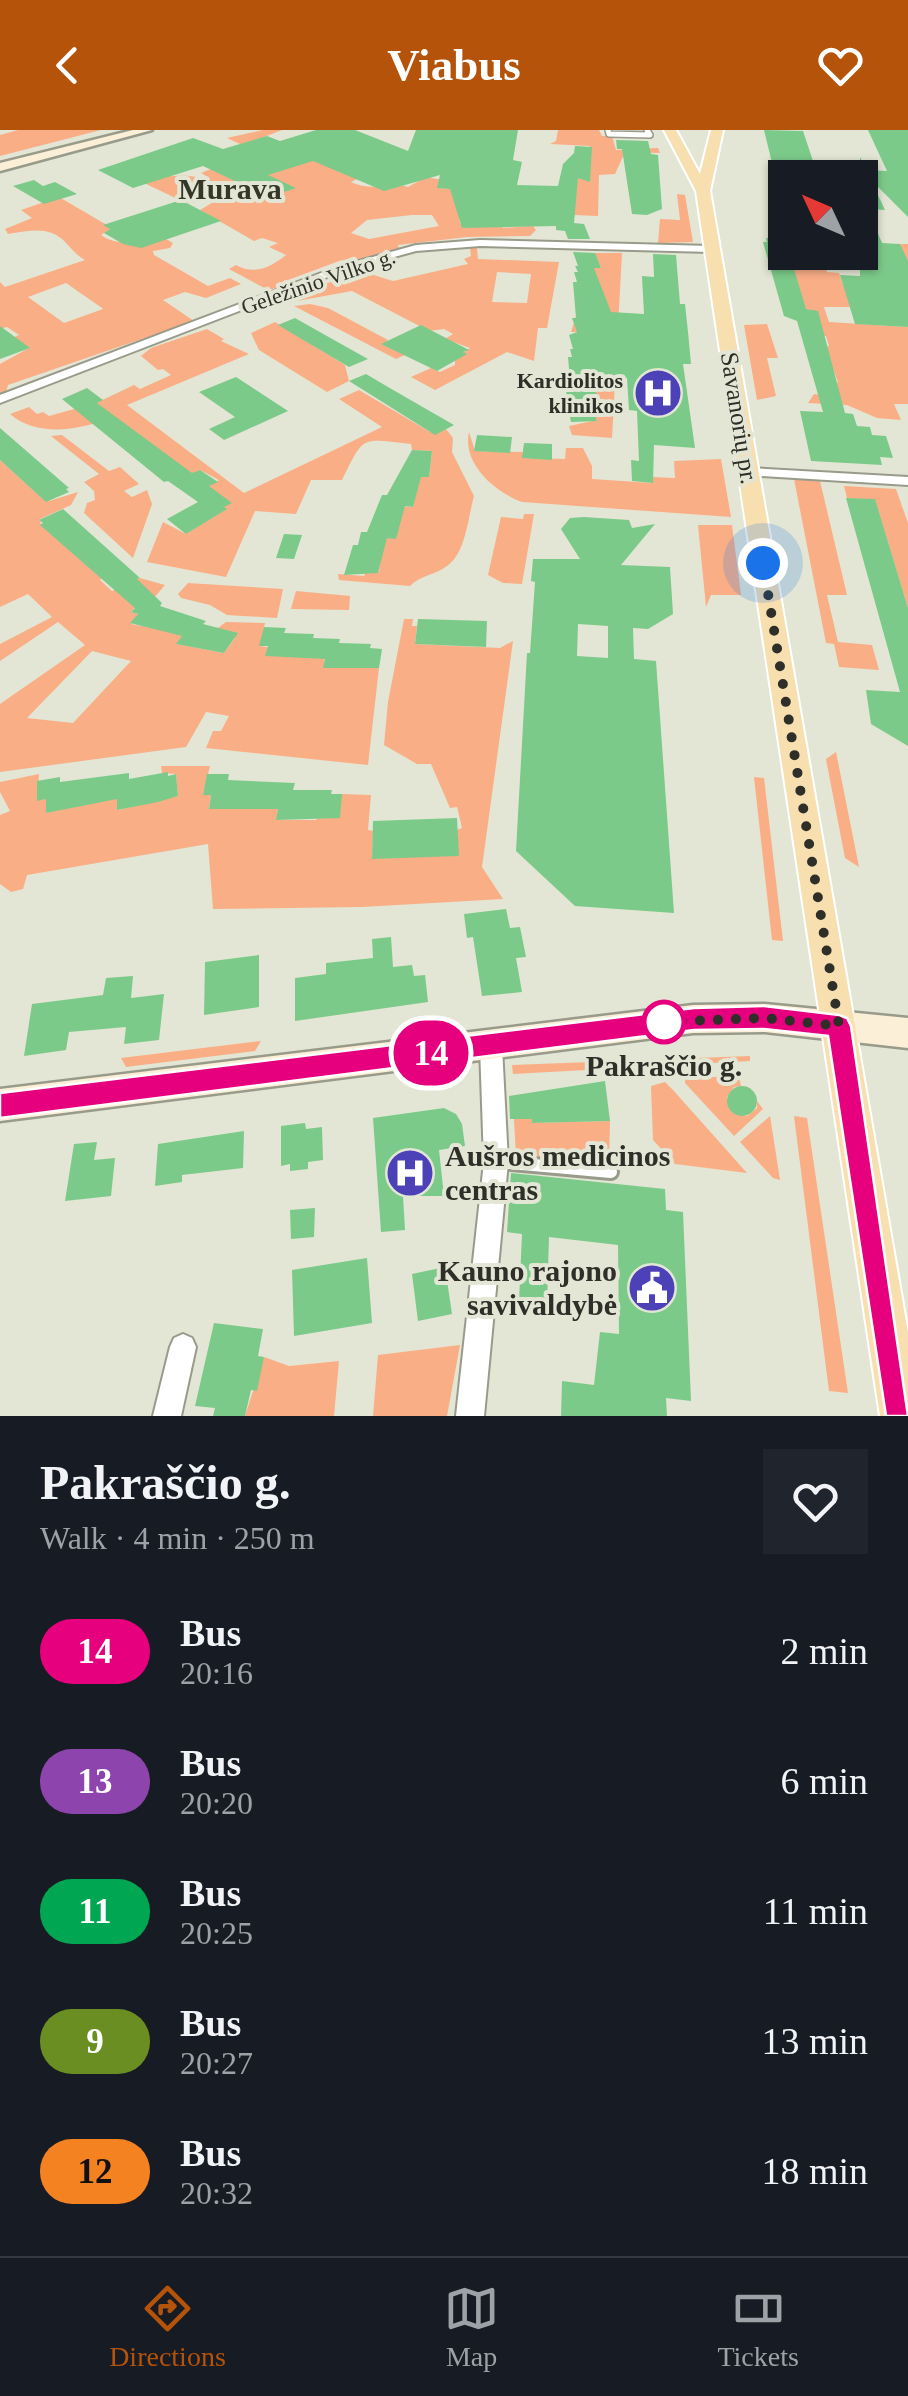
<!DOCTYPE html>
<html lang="en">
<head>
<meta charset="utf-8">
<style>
	:root { --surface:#171b24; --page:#20242c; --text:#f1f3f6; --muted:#9ea1a6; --line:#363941; --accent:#b45309 }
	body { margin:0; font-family:Georgia,serif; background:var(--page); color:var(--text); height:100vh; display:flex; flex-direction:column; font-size:38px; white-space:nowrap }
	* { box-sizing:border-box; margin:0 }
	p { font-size:32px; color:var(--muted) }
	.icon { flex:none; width:55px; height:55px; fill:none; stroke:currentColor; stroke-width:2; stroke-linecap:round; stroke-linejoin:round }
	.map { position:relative; height:1286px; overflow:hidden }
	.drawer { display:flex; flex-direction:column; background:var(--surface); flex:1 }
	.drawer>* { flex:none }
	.badge { padding:0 20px; border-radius:32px; font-size:35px; line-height:65px }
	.needle { width:65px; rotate:314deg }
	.buttons { position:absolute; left:768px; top:30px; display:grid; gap:20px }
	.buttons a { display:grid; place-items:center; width:110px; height:110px; border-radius:0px; background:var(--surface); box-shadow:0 2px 8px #0004; font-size:50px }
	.you { position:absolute; width:50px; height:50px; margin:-25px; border:8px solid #fff; border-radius:50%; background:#1a73e8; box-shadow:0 0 0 15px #1a73e833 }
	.map>.badge { position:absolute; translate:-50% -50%; box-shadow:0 0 0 5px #fff }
	.round { display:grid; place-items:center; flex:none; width:105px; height:105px; border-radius:0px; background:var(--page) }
	.overview { display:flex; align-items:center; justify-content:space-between; height:170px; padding:0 40px }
	h1 { font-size:48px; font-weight:700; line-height:75px }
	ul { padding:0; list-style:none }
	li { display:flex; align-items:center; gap:30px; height:130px; padding:0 40px }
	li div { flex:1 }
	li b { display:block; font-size:38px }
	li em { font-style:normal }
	li .badge { min-width:110px; font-weight:700; text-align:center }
	header { display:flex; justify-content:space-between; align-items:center; height:130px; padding:0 40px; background:var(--accent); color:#fff; font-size:45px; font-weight:700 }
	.tabs { display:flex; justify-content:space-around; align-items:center; height:140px; border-top:2px solid var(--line); background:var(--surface); font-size:28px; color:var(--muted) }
	.tabs a { display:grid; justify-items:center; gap:5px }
	.tabs .on { color:var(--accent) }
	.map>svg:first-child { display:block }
	.green { fill:#faae86; fill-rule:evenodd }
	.building { fill:#7cca89; fill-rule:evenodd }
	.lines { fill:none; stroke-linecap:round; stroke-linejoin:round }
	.service-far1-casing { stroke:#989b8a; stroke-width:8 }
	.service-casing { stroke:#989b8a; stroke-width:18 }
	.minor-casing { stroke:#989b8a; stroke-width:4 }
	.secondary-casing { stroke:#989b8a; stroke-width:5 }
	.primary-casing { stroke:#fff; stroke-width:4 }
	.service-far1 { stroke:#fff; stroke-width:5 }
	.service { stroke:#fff; stroke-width:12 }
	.minor { fill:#fff; fill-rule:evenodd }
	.secondary { fill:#fbefd8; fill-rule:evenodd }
	.primary { fill:#f8dfb0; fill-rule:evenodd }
	.line { fill:#e6007e; stroke:#fff; stroke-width:2.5 }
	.walk { stroke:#2e2f28; stroke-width:10; stroke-dasharray:0 18 }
	.stop-dot { fill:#fff; stroke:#e6007e; stroke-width:5 }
	.labels { text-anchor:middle; stroke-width:8; stroke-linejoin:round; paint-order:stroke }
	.far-street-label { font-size:22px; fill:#2e2f28; stroke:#e3e6d4 }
	.far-poi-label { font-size:22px; font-weight:bold; fill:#2e2f28; stroke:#e3e6d4; text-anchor:end }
	.street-label { font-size:25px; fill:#2e2f28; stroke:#e3e6d4 }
	.far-district-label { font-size:30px; font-weight:bold; fill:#343628; stroke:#e3e6d4 }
	.near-stop-label { font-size:30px; font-weight:bold; fill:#2e2f28; stroke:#e3e6d4 }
	.near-poi-label { font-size:30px; font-weight:bold; fill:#2e2f28; stroke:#e3e6d4; text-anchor:start }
</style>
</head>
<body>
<header><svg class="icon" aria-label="back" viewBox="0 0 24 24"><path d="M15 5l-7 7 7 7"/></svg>Viabus<svg class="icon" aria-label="heart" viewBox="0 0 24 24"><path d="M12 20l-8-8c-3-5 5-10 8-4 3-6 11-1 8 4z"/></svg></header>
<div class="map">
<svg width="908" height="1286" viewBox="0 0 908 1286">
	<rect width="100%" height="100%" fill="#e3e6d4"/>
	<g class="green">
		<path d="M18,0H101L0,26V5Z"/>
		<path d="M263,0H282L259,9L302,23L357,49L351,52C375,63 388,50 408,57L426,47L443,50L438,58L456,59L460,94L502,95L503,98L533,96L536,100L530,106L467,107L398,115L399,118L347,133L342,130L288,150L292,154L268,160L229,139L236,135C257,147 274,134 286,125L269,117L278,113L262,108L254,111L200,80L215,71L186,73L144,53L157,43C173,49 184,43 199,48L206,46L201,43L223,34L270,28L227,8ZM412,85H432L439,96L369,109L351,103L367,90Z"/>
		<path d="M558,0H599L602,6H612L616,20L658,18L660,23L625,22L615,44L599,45L598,86L551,84L578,47L590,16L550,14L556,11Z"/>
		<path d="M677,64L685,65L693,112L658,113L660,89L680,90Z"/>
		<path d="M59,67L112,98L101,105C119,118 143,111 166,109L173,113L170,118L153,121L154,125L208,156L230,148L241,154L206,168L185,162L163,170L194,191L8,255L6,262L0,264V234L29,218L12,208L19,205L7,197L0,199V152L5,157L85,130C76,125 73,120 66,113C50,95 29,101 8,104L5,99L32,88L21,80ZM66,153L102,178L103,179L64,193L28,167Z"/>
		<path d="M900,114H908V137L825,134L827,142L839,143L843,155L908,158L848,169L850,177H824L829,192L908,197V274H894L901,290L877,288L847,275L808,273L814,264L821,265L838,252L825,217L829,216L826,206H821L811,180L800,179L802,167L787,123H903Z"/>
		<path d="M470,118H477L478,129L559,132L547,198H538L534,231L507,222L435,260L411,247L431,238L440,242L455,235V229L470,218L445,209L453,204L444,199L429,201L352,161L286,173L281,170L301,158L306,161L361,141L393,151L468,134L464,129L471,126ZM497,142L531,144L527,173L492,172Z"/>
		<path d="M592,123H622L612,308L572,305L569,296L597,290L586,266L597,265L590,253L588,202H571L591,138L601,137Z"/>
		<path d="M310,174L328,178L388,210L384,214L409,223L396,229L294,176Z"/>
		<path d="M275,192L345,235L349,251L327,262L259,220L251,203Z"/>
		<path d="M767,194L778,228H767L776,266L757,270L744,195Z"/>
		<path d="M207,199L224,209L221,211L249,224L127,275L244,363L382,297L339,269L359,260L430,302L446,299L453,308L452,322L474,366C468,387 466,423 447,436C435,445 421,445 410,456L339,450L338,444L364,446L366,442H379L383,408H396L400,376L413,377L417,346L429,347L432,321L412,320L411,314C360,309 365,304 342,350H311L296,384L255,381L226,447L147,432L163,392L186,404L226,379L207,357L219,350L200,340L189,345L113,287C81,300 38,308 10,284L29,277L37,284L43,282L49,286L96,273L134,255L140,259L171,245L163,239L158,240L141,226L151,218Z"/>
		<path d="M469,302L475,321L523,322V328L565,329L566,318H583L592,336V349L652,353V347L675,348L674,331L721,329L731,387L522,372C495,362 462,334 469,302Z"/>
		<path d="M62,305L109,341L120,337L139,354L124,361L132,367L147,360L152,374L133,428L84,383L87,373L95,370L94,361L84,352L99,344L51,306Z"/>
		<path d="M0,330L43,369L49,371L78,362L71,375L40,389L41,395L102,448L100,450L112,461L140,448L165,455L153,469L143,467L131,482L138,484L131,494L184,504L177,514L224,523L235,508L218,498L226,492L265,493L260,516L325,526L324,538H379L368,635L206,618L213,601H221L229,586L206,582L186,617L0,642V574L85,515L58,492L0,531V514L52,487L28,464L0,477ZM92,521L131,531L73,593L27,588Z"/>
		<path d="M794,349L820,351L847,465H827L838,512L872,515L879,540L839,537L834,514L826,513Z"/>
		<path d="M844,356L896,359L908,393V478L875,370L847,368Z"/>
		<path d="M524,384H534L522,454L503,453L488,445L501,387L523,389Z"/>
		<path d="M698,395H732L741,465H711L706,477Z"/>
		<path d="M188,453L283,459L277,488L227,485L210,475L181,468L178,464Z"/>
		<path d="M296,461L350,466L349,480L291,479Z"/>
		<path d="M404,489H413L412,496H417L415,514L500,518L513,511L482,737L503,769L362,777L213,779L208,714L27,745L23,759L11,762L0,754V685L10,681L0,662V652L39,644L37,670L46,669V683L117,666L118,680L178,666L176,644L162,643L161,636H210L203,664L211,665L209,678L278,675L277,690H316L342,664L371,665L368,700L373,701L372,728L462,698L457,677L450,678L431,634H417L384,615L388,572Z"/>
		<path d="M836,622L859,737L845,728L826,629Z"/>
		<path d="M754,647L764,648L783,811L772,810Z"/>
		<path d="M261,911L255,921L126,937L121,928Z"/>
		<path d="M750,926V931L513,944L512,935Z"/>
		<path d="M685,947H739L741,956L734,957L727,967L732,981L747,986L757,978V971L763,979L734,1006L685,953Z"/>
		<path d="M665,952L673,960L747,1043L675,1034L653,1010L651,956Z"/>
		<path d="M770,986L780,1050L773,1048L740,1012Z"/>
		<path d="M794,986L807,988L848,1263L829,1261Z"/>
		<path d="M514,989H532L533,993L610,991L609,1032L516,1027Z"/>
		<path d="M460,1215L447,1286H373L378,1225Z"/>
		<path d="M264,1227L289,1236L339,1231L334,1286H245Z"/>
	</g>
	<g class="building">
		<path d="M316,0H355L408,21L416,0H518L513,30L522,32L517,55L558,56L563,34L574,23L575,16L592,17L590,52L578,48L574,93L584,94L590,109H568L565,101L556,100V96L462,98L450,59L437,58L440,45L384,61L313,31L268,45L296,58L269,67L203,36L133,58L98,40L193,8L223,19L267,6L280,11Z"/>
		<path d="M764,0L803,1L817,43L774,41Z"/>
		<path d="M868,0H908V87L871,50L885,80L868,79L882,113L900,114L908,131V197L855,194L840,145L860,146V27L866,40L887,41Z"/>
		<path d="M616,10L648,11L651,24L658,25L662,79L647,85L632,84L622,19H617Z"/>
		<path d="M34,50L43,56L55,52L77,64L44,74L13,56Z"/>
		<path d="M181,70L221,91L141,118L123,114L104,103L110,99L103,95Z"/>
		<path d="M766,108H785V129H791L806,179L818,181L845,283L853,284L857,296L870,297L872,305L886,306L893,328L880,327L882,335L811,331L800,281L823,282L797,191L784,186L763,112H767Z"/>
		<path d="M573,122L595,123L601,138H594L611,182L644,184L642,146L654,147L653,124L676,125L680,174H685L688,202L691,234H683L695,318L654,315L653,353L632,351L631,330L639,331L637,281L629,280L627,248L591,246L597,266H589L597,291L571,292L567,274H570L566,262H571L568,227H572L570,219H573L569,205L577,202L572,188H576L573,152H577L574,142H578L575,136H578Z"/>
		<path d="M295,188L334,210L368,229L349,237L278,195Z"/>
		<path d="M421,195L469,220L463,222L467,224L437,241L381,214Z"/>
		<path d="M0,196L30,218L0,229Z"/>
		<path d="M366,244L388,257L454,295L435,305L349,251Z"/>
		<path d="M236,247L288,281L224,310L209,299L235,287L199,262Z"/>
		<path d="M87,258L103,270L97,273L192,343L200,340L218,352L209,356L232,373L224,377L227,379L186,404L167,389L198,372L168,351L164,352L62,269Z"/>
		<path d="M0,298L69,358L66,359L69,362L46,372L0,330Z"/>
		<path d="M477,305L512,307L510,323L474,321Z"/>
		<path d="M524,313L552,314V330L522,328Z"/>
		<path d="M412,320L432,321L429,347H421L413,377L405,376L396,409L387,408L378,443L344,445L353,415H358L361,402H367L382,365H387Z"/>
		<path d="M846,368L875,369L908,478V616L871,594L866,560L900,562Z"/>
		<path d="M63,379L140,448L137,449L162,473L160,476L206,491L203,494L238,503L224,523L176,514L182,506L130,493L138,484L131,482L135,478L40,395L43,393L39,390Z"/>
		<path d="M584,387L629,390L632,398L655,394L621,435L670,437L673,484L648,499L633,498L634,529L656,531L674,783L575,776L516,721L527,523H530L535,452L531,451L533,429H580L561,399L570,388ZM578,494L608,496V528L577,526Z"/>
		<path d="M284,404L302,405L294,429L276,428Z"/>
		<path d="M418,489L487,491L486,517L415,514Z"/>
		<path d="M264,497L286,498L284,503L314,504L313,508L340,509L339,513L371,514L370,518L382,519L379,538H323L325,529L265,526L268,516H259Z"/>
		<path d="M168,642V646L176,644L178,666L158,672L117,680V669L46,683V669L37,671V651L60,647V652L129,643V649Z"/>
		<path d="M207,644H229L228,650L295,653L293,660H332L331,664H342L340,688L276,690L278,679H209L211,665H203Z"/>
		<path d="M457,688L459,726L372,729L373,691Z"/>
		<path d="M506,779L510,798L520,797L526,827L516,828L522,862L482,866L473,807L467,808L464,784Z"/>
		<path d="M391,807L393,837L412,835L414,846L425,845L428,872L295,891V848L326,844V833L373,828L372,809Z"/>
		<path d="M259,825V877L204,885L205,832Z"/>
		<path d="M133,846L131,868L164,864L159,910L124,914L126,897L69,902L66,920L24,926L32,874L103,865L106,848Z"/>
		<path d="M605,951L610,991L532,993V989H510L509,966Z"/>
		<circle cx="742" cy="971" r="15"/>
		<path d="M444,978L456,984L462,994L465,1016L439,1020L444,1066H403L405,1100L381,1102L373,988Z"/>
		<path d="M305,993L306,999L322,997L323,1030L308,1032V1039L290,1041V1034L281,1036V996Z"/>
		<path d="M244,1001L243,1038L182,1045V1052L155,1056L158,1014Z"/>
		<path d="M97,1012L94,1030L115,1028L111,1066L65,1071L74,1014Z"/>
		<path d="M511,1043L665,1059L666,1080L683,1082L691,1271L666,1268L667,1286H561L562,1251L594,1255L600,1202L619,1204L618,1115L549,1107L547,1175L519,1171L522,1104L507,1102Z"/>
		<path d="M315,1078L314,1107L291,1109L290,1080Z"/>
		<path d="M367,1128L372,1193L294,1206L292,1140Z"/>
		<path d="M445,1137L452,1184L418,1191L412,1144Z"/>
		<path d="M214,1193L263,1199L258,1226L264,1227L257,1261L251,1260L245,1286H213L215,1278L195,1276Z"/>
	</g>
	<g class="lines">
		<g class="service-far1-casing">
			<path id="service-far1" d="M608,0L609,4L650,5L647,0"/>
		</g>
		<g class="service-casing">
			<path id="service" d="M499,1032L611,1042"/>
		</g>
		<g class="minor-casing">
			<g id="minor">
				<path d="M480,110L711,116L716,119L711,122L480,116L416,121L343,141L0,273V265L337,137L416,115Z"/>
				<path d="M749,338L908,347V355L744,345L743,342Z"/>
				<path d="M491,907L499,910L502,917L508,1032L484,1286H456L484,1032L480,917L483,910Z"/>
				<path d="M183,1204L192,1208L196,1217L181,1286H153L170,1217L174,1208Z"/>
			</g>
		</g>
		<g class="secondary-casing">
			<g id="secondary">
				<path d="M133,0H152L0,41V33Z"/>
				<path d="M765,874L908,888V918L765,902L693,903L0,991V959L693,875Z"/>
			</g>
		</g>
		<g class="primary-casing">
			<path id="primary" d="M664,0H676L700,44L711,0H723L710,61L908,1203V1286H880L696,61Z"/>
		</g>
		<use href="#service-far1" class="service-far1"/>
		<use href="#service" class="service"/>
		<use href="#minor" class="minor"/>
		<use href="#secondary" class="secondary"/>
		<use href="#primary" class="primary"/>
	</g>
	<path class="line" d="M764,876L839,885L847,888L851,896L908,1286H886L828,906L764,899L694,900L0,988V963L694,878Z"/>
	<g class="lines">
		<path class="walk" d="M664,892L764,888L839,896L763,433"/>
	</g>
	<defs>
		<g id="hospital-disc" transform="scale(2.5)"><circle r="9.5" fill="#4d41b8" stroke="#e3e6d4"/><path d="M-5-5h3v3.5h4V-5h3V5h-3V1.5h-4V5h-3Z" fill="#fff"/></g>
		<g id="civic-disc" transform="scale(2.5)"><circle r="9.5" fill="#4d41b8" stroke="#e3e6d4"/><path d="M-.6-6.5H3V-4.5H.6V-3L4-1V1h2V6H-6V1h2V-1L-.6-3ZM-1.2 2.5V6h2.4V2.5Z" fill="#fff"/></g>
	</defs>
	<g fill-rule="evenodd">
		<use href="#hospital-disc" x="658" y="263"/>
		<use href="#hospital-disc" x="410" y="1043"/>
		<use href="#civic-disc" x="652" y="1158"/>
	</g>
	<circle class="stop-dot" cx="664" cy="892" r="20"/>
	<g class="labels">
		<g class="far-street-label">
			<text transform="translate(318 151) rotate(-19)" y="8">Geležinio Vilko g.</text>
		</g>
		<g class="far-poi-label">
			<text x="623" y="258">Kardiolitos<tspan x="623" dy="25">klinikos</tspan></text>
		</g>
		<g class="street-label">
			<text transform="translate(740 288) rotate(81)" y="9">Savanorių pr.</text>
		</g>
		<g class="far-district-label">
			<text x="230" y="69">Murava</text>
		</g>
		<g class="near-stop-label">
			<text x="664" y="946">Pakraščio g.</text>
		</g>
		<g class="near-poi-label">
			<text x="445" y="1036">Aušros medicinos<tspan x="445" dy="34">centras</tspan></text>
			<text x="617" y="1151" text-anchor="end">Kauno rajono<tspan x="617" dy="34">savivaldybė</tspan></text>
		</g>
	</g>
</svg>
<div class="buttons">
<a><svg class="needle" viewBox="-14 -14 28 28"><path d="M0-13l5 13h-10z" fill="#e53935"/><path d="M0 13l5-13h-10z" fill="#9ea1a6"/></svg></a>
</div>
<div class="you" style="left:763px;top:433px"></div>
<b class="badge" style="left:431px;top:923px;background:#e6007e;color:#fff">14</b>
</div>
<section class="drawer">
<div class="overview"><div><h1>Pakraščio g.</h1><p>Walk · 4 min · 250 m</p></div><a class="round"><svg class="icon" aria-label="heart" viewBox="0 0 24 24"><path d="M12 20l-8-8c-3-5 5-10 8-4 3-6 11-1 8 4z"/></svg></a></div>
<ul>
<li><span class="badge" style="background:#e6007e;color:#fff">14</span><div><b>Bus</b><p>20:16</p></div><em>2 min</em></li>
<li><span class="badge" style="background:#8e44ad;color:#fff">13</span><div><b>Bus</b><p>20:20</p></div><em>6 min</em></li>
<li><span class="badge" style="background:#00a651;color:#fff">11</span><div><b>Bus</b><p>20:25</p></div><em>11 min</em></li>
<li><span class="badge" style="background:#6b8e23;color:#fff">9</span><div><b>Bus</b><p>20:27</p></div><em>13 min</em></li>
<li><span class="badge" style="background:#f58220;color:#111">12</span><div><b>Bus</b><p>20:32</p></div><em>18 min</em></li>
</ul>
</section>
<nav class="tabs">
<a class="on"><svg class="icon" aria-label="directions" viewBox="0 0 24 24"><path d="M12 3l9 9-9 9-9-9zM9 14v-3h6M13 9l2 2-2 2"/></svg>Directions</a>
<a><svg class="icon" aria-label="map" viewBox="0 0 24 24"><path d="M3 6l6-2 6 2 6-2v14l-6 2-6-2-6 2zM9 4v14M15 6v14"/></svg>Map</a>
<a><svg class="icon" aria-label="tickets" viewBox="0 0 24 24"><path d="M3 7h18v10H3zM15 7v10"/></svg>Tickets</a>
</nav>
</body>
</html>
